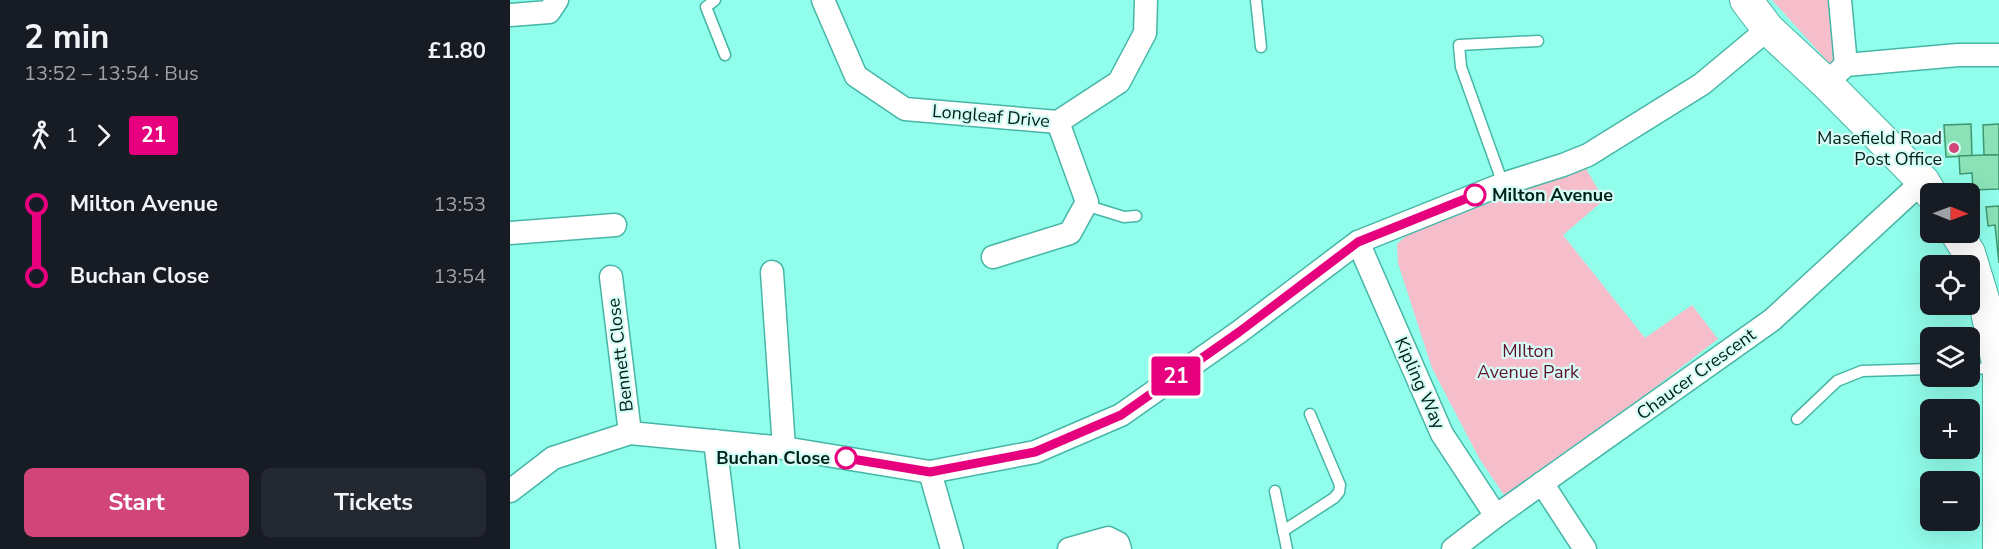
<!DOCTYPE html>
<html lang="en">
<head>
<meta charset="utf-8">
<style>
	:root { --surface:#171b24; --page:#242831; --text:#f1f3f6; --muted:#9ea1a6; --accent:#d14578 }
	body { margin:0; font-family:"Nunito Sans",sans-serif; background:var(--page); color:var(--text); height:100vh; display:flex; flex-direction:column; font-size:22px; white-space:nowrap }
	* { box-sizing:border-box; margin:0 }
	p { font-size:20px; color:var(--muted) }
	.icon { flex:none; width:33px; height:33px; fill:none; stroke:currentColor; stroke-width:2; stroke-linecap:round; stroke-linejoin:round }
	.map { position:relative; flex:1; overflow:hidden }
	.side { display:flex; flex-direction:column; background:var(--surface); width:510px }
	.side>* { flex:none }
	.badge { padding:0 12px; border-radius:4px; font-size:21px; line-height:39px }
	.needle { width:39px; rotate:91deg }
	.fabs { position:absolute; left:1410px; top:183px; display:grid; gap:12px }
	.fabs a { display:grid; place-items:center; width:60px; height:60px; border-radius:9px; background:var(--surface); box-shadow:0 6px 24px #0002; font-size:30px }
	.map>.badge { position:absolute; translate:-50% -50%; box-shadow:0 0 0 3px #fff }
	.legs { display:flex; align-items:center; gap:9px; height:66px; padding:0 24px; font-size:20px }
	.legs p { margin-inline-start:auto }
	.overview { display:flex; align-items:center; justify-content:space-between; height:102px; padding:0 24px }
	h1 { font-size:33px; font-weight:700; line-height:45px }
	.cta { display:flex; gap:12px; margin-top:auto; padding:12px 24px }
	.cta a { flex:1; height:69px; border-radius:9px; background:var(--accent); color:#fff; font-size:24px; font-weight:700; line-height:69px; text-align:center }
	.cta a+a { background:var(--page); color:var(--text) }
	ul { padding:0 24px; list-style:none }
	li { display:flex; align-items:center; gap:21px; height:72px; font-size:22px }
	li i { display:grid; place-items:center; width:9px; height:100%; margin:0 8px; background:currentColor }
	li i::after { content:''; width:15px; height:15px; margin:-8px; border:4px solid; border-radius:50%; background:var(--surface) }
	li p { margin-inline-start:auto }
	li:first-child i { background:linear-gradient(#0000 50%,currentColor 0) }
	li:last-child i { background:linear-gradient(currentColor 50%,#0000 0) }
	main { display:flex; flex:1; min-height:0 }
	.map>svg:first-child { display:block }
	.green { fill:#f6bdcb }
	.building { fill:#8be2b7; stroke:#3f9770; stroke-width:1.5 }
	.lines { fill:none; stroke-linecap:round; stroke-linejoin:round }
	.lane-casing { stroke:#46b6a6; stroke-width:13 }
	.street-casing { stroke:#46b6a6; stroke-width:25 }
	.secondary-casing { stroke:#46b6a6; stroke-width:34 }
	.lane { stroke:#fff; stroke-width:10 }
	.street { stroke:#fff; stroke-width:22 }
	.secondary { stroke:#fff; stroke-width:32 }
	.line-1-casing { stroke:#fff; stroke-width:14 }
	.line-1 { stroke:#e6007e; stroke-width:9 }
	.poi-dot { fill:#d14578; stroke:#d6fdf5; stroke-width:2 }
	.stop-1-dot { fill:#fff; stroke:#e6007e; stroke-width:3 }
	.labels { text-anchor:middle; stroke-width:4.5; stroke-linejoin:round; paint-order:stroke }
	.street-label { font-size:18px; fill:#00201b; stroke:#d6fdf5 }
	.poi-label { font-size:18px; fill:#00201b; stroke:#d6fdf5; text-anchor:end }
	.stop-label { font-size:18px; font-weight:bold; fill:#00201b; stroke:#d6fdf5; text-anchor:start }
	.park-label { font-size:18px; fill:#5f0f2f; stroke:#d6fdf5 }
</style>
</head>
<body>
<main>
<section class="side">
<div class="overview"><div><h1>2 min</h1><p>13:52 – 13:54 · Bus</p></div><b>£1.80</b></div>
<div class="legs"><svg class="icon" aria-label="walk" viewBox="0 0 24 24"><circle cx="13" cy="4" r="2"/><path d="M13 8l-2 6 4 7M11 14l-3 7M7 12l3-4h3l4 4"/></svg>1<svg class="icon" aria-label="forward" viewBox="0 0 24 24"><path d="M9 5l7 7-7 7"/></svg><b class="badge" style="background:#e6007e;color:#fff">21</b></div>
<ul>
<li><i style="color:#e6007e"></i><b>Milton Avenue</b><p>13:53</p></li>
<li><i style="color:#e6007e"></i><b>Buchan Close</b><p>13:54</p></li>
</ul>
<div class="cta"><a>Start</a><a>Tickets</a></div>
</section>
<div class="map">
<svg width="1489" height="549" viewBox="0 0 1489 549">
	<rect width="100%" height="100%" fill="#91fdeb"/>
	<g class="green">
		<path d="M1262,0H1319L1328,57L1320,64Z"/>
		<path d="M1075,167L1094,200L1053,235L1135,338L1182,305L1208,339L1135,395L994,495L969,458L922,368L888,263L887,244L898,234Z"/>
	</g>
	<g class="building">
		<path d="M1461,124L1462,156L1436,157L1434,125Z"/>
		<path d="M1489,124V155H1474L1473,125Z"/>
		<path d="M1474,155H1489V189L1463,190L1462,173L1450,174L1449,156Z"/>
		<path d="M1489,206V263L1485,225L1478,226L1476,207Z"/>
	</g>
	<g class="lines">
		<g class="lane-casing">
			<g id="lane">
				<path d="M205,0L196,7L215,55"/>
				<path d="M746,0L751,47"/>
				<path d="M993,184L951,67L949,45L1028,41"/>
				<path d="M575,205L614,217L626,216"/>
				<path d="M1460,369L1486,368"/>
				<path d="M1287,419L1327,381L1352,371L1420,369"/>
				<path d="M765,491L777,549"/>
				<path d="M773,531L824,498L829,492L830,485L800,414"/>
			</g>
		</g>
		<g class="street-casing">
			<g id="street">
				<path d="M313,0L346,76L395,109L548,122L609,82L635,33L636,0"/>
				<path d="M1330,0L1336,65"/>
				<path d="M0,15L39,12L47,0"/>
				<path d="M1316,83L1336,65L1448,55H1489"/>
				<path d="M0,233L105,225"/>
				<path d="M848,242L932,434L986,516"/>
				<path d="M483,257L560,233L577,202L548,122"/>
				<path d="M262,272L274,448"/>
				<path d="M101,277L120,433"/>
				<path d="M205,441L218,549"/>
				<path d="M420,472L442,549"/>
				<path d="M1032,483L1075,549"/>
				<path d="M0,491L43,458L120,433L274,448L420,472L525,452L611,415L729,332L848,242L993,184L1053,165L1078,155L1192,84L1258,29"/>
				<path d="M559,549L598,538L608,543L610,549"/>
				<path d="M943,549L986,516L1262,320L1413,181"/>
			</g>
		</g>
		<g class="secondary-casing">
			<g id="secondary">
				<path d="M1236,0L1258,29L1316,83L1413,181L1421,194"/>
				<path d="M1446,232L1459,253L1477,312L1489,368"/>
				<path d="M1489,371V548"/>
			</g>
		</g>
		<use href="#lane" class="lane"/>
		<use href="#street" class="street"/>
		<use href="#secondary" class="secondary"/>
	</g>
	<g class="lines">
		<g class="line-1-casing">
			<path id="line-1" d="M336,458L420,472L525,452L611,415L729,332L848,242L965,195"/>
		</g>
		<use href="#line-1" class="line-1"/>
	</g>
	<circle class="poi-dot" cx="1444" cy="148" r="6"/>
	<g class="stop-1-dot">
		<circle cx="965" cy="195" r="10"/>
		<circle cx="336" cy="458" r="10"/>
	</g>
	<g class="labels">
		<g class="street-label">
			<text transform="translate(481 116) rotate(5)" y="6">Longleaf Drive</text>
			<text transform="translate(110 355) rotate(-97)" y="6">Bennett Close</text>
			<text transform="translate(1186 374) rotate(-36)" y="6">Chaucer Crescent</text>
			<text transform="translate(910 383) rotate(66)" y="6">Kipling Way</text>
		</g>
		<g class="poi-label">
			<text x="1432" y="144">Masefield Road<tspan x="1432" dy="21">Post Office</tspan></text>
		</g>
		<g class="stop-label">
			<text x="982" y="201">Milton Avenue</text>
			<text x="320" y="464" text-anchor="end">Buchan Close</text>
		</g>
		<g class="park-label">
			<text x="1018" y="357">MIlton<tspan x="1018" dy="21">Avenue Park</tspan></text>
		</g>
	</g>
</svg>
<div class="fabs">
<a><svg class="needle" viewBox="-14 -14 28 28"><path d="M0-13l5 13h-10z" fill="#e53935"/><path d="M0 13l5-13h-10z" fill="#9ea1a6"/></svg></a>
<a><svg class="icon" aria-label="locate" viewBox="0 0 24 24"><circle cx="12" cy="12" r="6"/><path d="M12 2v4M12 18v4M2 12h4M18 12h4"/></svg></a>
<a><svg class="icon" aria-label="layers" viewBox="0 0 24 24"><path d="M12 4l9 5-9 5-9-5zM3 14l9 5 9-5"/></svg></a>
<a>+</a>
<a>−</a>
</div>
<b class="badge" style="left:666px;top:376px;background:#e6007e;color:#fff">21</b>
</div>
</main>
</body>
</html>
